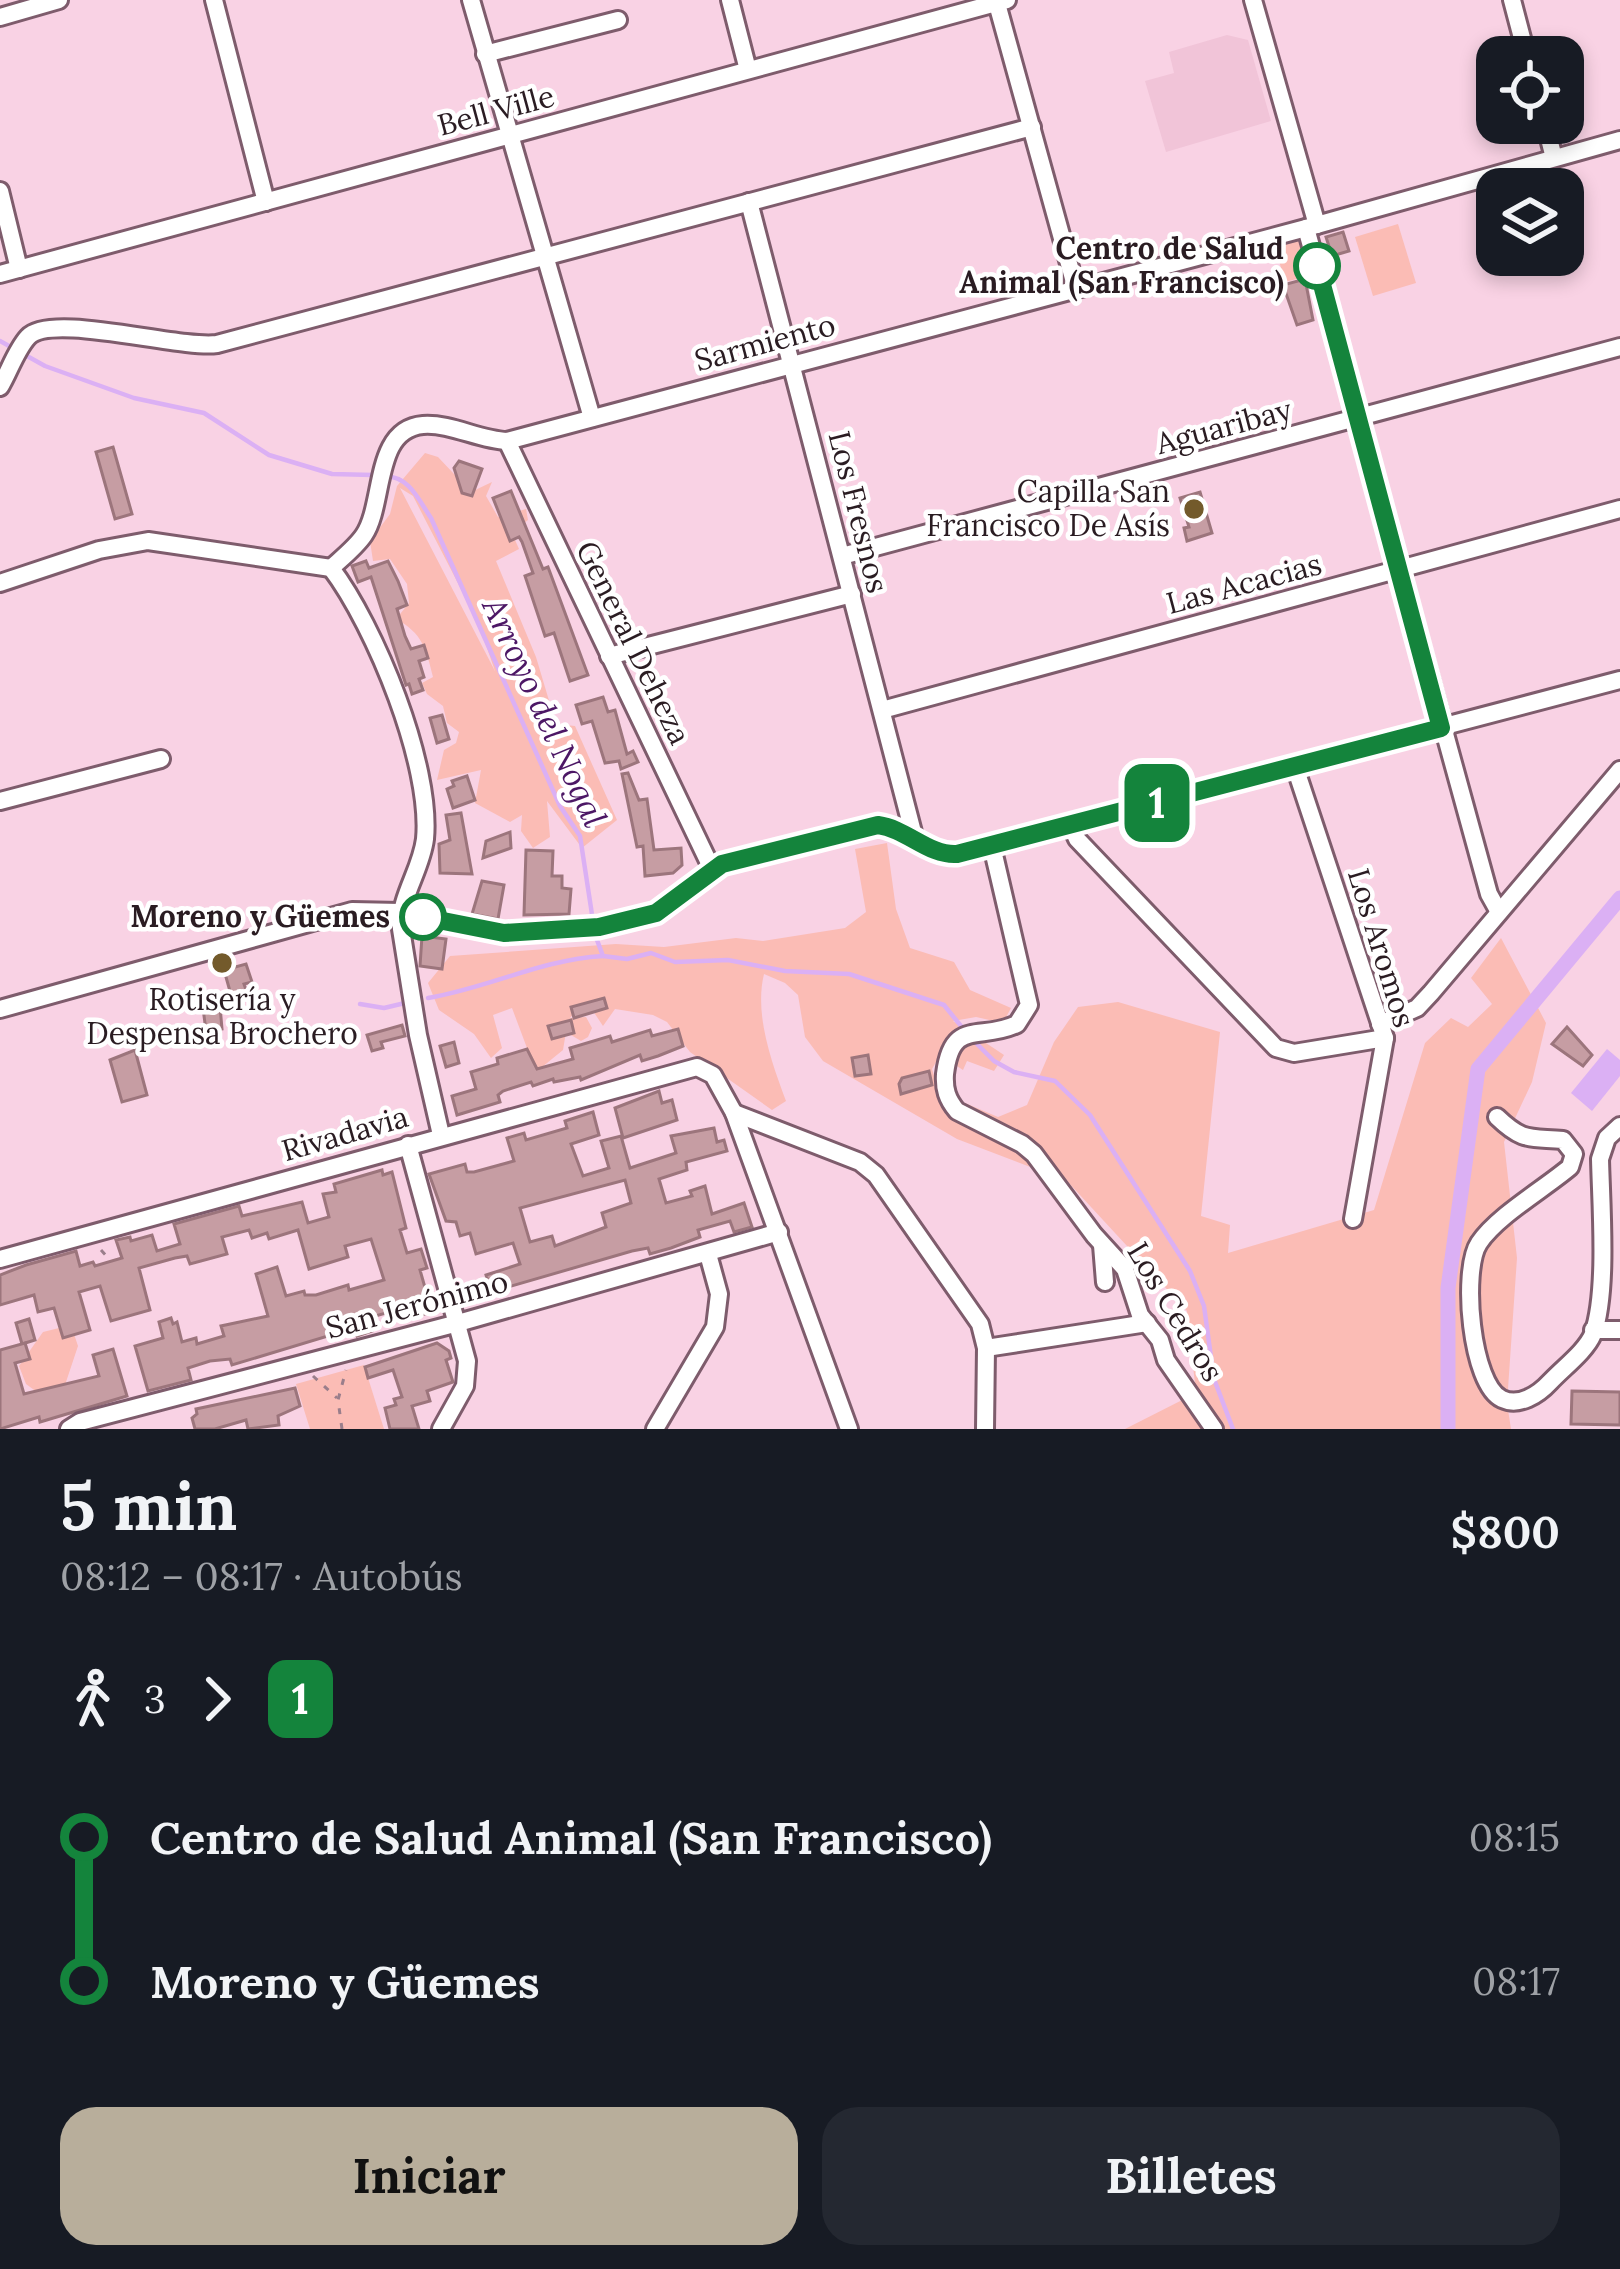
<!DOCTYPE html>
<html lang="es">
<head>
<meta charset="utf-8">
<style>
	:root { --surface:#171b24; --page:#242831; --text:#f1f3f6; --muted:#9ea1a6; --accent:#b8ae9b }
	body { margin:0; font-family:Lora,serif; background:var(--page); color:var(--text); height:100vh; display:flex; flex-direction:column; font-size:45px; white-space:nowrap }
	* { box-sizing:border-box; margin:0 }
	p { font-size:39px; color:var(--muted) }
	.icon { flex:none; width:66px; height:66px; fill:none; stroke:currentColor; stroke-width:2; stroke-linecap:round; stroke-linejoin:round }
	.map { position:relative; height:1429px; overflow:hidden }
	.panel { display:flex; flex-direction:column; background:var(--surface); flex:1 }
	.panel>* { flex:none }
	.badge { padding:0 24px; border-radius:18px; font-size:42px; line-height:78px }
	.tools { position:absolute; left:1476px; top:36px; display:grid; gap:24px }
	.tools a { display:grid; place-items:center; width:108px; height:108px; border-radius:24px; background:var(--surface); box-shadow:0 6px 18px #0003; font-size:60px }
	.map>.badge { position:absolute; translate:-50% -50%; box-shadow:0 0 0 6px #fff }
	.legs { display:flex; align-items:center; gap:18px; height:132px; padding:0 60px; font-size:39px }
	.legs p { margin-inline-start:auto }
	.overview { display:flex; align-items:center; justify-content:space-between; height:204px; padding:0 60px }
	h1 { font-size:66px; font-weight:700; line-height:90px }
	.cta { display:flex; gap:24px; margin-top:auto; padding:24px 60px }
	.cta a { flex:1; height:138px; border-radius:36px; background:var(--accent); color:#111; font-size:48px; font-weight:700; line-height:138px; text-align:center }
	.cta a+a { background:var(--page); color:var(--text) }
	ul { padding:0 60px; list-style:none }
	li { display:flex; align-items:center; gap:42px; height:144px; font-size:45px }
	li i { display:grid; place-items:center; width:18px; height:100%; margin:0 15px; background:currentColor }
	li i::after { content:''; width:30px; height:30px; margin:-15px; border:9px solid; border-radius:50%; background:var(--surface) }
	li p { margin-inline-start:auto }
	li:first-child i { background:linear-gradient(#0000 50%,currentColor 0) }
	li:last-child i { background:linear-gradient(currentColor 50%,#0000 0) }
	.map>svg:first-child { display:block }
	.built { fill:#f1c4d8 }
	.green { fill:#fbbcb5; fill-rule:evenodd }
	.water { fill:#dbb0f4 }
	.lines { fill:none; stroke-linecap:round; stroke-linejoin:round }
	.stream { stroke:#dbb0f4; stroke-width:4.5 }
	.canal { stroke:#dbb0f4; stroke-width:15 }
	.building { fill:#c69da3; stroke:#9c757c; stroke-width:3; fill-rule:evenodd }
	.minor-casing { stroke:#7e5c6c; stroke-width:22 }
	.path { stroke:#9a7e8b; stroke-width:3; stroke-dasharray:6 9; stroke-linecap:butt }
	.minor { stroke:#fff; stroke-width:16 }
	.line-1-casing { stroke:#fff; stroke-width:27 }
	.line-1 { stroke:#14843c; stroke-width:18 }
	.stop-1-dot { fill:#fff; stroke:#14843c; stroke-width:6 }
	.poi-dot { fill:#735a2b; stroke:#fff; stroke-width:4.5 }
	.labels { text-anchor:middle; stroke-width:9; stroke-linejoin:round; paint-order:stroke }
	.street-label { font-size:30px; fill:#2a1c22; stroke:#fff }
	.stop-label { font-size:30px; font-weight:bold; fill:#2a1c22; stroke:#fff; text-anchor:end }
	.poi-label { font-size:30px; fill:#2a1c22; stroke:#fff; text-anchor:end }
	.water-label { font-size:33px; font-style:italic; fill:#4c1765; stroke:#fff }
</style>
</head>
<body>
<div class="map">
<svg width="1620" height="1429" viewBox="0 0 1620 1429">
	<rect width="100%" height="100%" fill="#f9d2e4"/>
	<path class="built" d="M1227,35L1248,40L1271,121L1166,152L1145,81L1174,73L1169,52Z"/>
	<g class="green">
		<path d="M1398,224L1416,283L1373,296L1355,237Z"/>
		<path d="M1306,235L1316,274L1285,282L1274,243Z"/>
		<path d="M425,453L438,457L471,492L492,482L486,496L498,517L526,509L528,520L512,533L519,549L496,561L536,657L556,724L575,726L617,820L582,848L547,801L550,837L533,848L521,831L522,815L510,822L475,803L481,770L437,780L444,750L456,743L459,732L447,723L443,706L427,694L422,683L433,677C426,648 422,633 396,619L409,603L407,584L390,559L373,561L370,541L390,514L397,486ZM400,488L413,496L478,622L495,671Z"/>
		<path d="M887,843L896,909L910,948L954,962L970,990L1011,1008L1003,1023L976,1017L953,1021L1004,1055L994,1071L967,1061L963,1070L940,1055L932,1069L939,1092L998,1117L1027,1105L1054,1042L1078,1007L1118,1002L1220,1032L1201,1216L1230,1225L1228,1253L1374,1210L1425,1043L1451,1018L1468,1027L1492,1004L1471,978L1501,938L1546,1023L1532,1082L1504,1142L1517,1258L1507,1403L1511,1429H1125L1196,1393L1187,1311L1067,1181L957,1139L823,1061L805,1037L798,995L785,983L764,974C754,1015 772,1063 786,1101L772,1110L690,1052L667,1022L653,1015L615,1009L603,1026L593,1011L578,1009L570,1018L586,1017L592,1028L588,1037L581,1041L566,1032L563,1050L536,1072L512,1008L493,1015L502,1048L491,1058L474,1034L439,1010L428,983L450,956L616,944L664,947L736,938L763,941L845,928L866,912L855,849Z"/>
		<path d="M71,1325L78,1346L64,1388L41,1395L26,1384L19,1366L43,1332Z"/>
		<path d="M364,1365L384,1429H310L296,1384Z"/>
	</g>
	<path class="water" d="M1607,1049L1620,1060V1076L1592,1111L1571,1093Z"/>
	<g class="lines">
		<g class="stream">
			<path d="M0,341L45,366L134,398L204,413L269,455L332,474L373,475"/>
			<path d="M385,476C410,477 418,499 431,518L560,806L580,836L593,921"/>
			<path d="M594,932L603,956L627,959L651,953L675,962L728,960L785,971L849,974L944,1005L965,1031"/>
			<path d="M428,998C489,988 539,960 603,956"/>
			<path d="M360,1004L384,1008L405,1003"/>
			<path d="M972,1039L994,1061L1014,1072L1055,1081L1090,1115L1190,1271L1204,1306L1214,1379L1233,1429"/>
		</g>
		<path class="canal" d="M1448,1429V1288L1478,1069L1620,898"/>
	</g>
	<g class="building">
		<path d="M1343,232L1349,251L1332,256L1326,237Z"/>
		<path d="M1305,279L1313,320L1297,325L1283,285Z"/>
		<path d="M113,447L132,514L115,519L96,452Z"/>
		<path d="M459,461L482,469L472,496L462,493L454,468Z"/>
		<path d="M511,491L543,569L548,567L588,675L570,681L554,633L545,636L525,576L533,573L522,542L519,537L510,541L493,498Z"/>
		<path d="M1200,492L1212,533L1187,541L1184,528L1189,527L1180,498Z"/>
		<path d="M366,561L369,568L388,561L398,581L407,605L397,609L405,636L411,649L424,645L428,658L419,661L424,677L419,679L423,690L412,694L409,684L406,685L371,577L358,582L352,566Z"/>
		<path d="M603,697L608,712L615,710L627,754L633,751L638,762L621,769L619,761L605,763L592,721L582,724L576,705Z"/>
		<path d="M442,715L449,739L437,743L430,718Z"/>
		<path d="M628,773L639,800L647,799L654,850L681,848L682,865L673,873L645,876L643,846L637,847L622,774Z"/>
		<path d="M467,776L475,800L453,808L447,789L454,786L452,781Z"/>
		<path d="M461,813L472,874L440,873L439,844L450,840L446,815Z"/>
		<path d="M510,832L511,848L483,858L486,841Z"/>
		<path d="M526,850L553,851L552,876H562V888L571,889L569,914L524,915Z"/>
		<path d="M482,881L504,885L498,919L472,914Z"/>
		<path d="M422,936L446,939L442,969L420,966Z"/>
		<path d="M246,964L252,982L244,984L249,998L233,1002L224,970Z"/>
		<path d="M604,998L607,1008L574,1018L571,1007Z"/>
		<path d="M220,1006L222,1029L206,1031L203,1008Z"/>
		<path d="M571,1020L574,1033L552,1039L548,1026Z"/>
		<path d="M402,1025L405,1036L381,1042L383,1048L372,1051L367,1035Z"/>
		<path d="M1567,1027L1592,1055L1583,1066L1552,1044Z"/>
		<path d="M678,1029L683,1046L658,1056L642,1061L640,1055L581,1080L580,1077L554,1082L553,1079L533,1086L531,1082L503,1091L498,1095L500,1102L457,1115L452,1096L476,1089L471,1072L498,1064L497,1058L527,1049L537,1069L573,1059L570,1048L610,1036L612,1042L650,1030L652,1036Z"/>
		<path d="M454,1042L459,1063L446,1067L440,1046Z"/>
		<path d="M135,1050L147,1095L122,1102L110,1060Z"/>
		<path d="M868,1055L871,1074L855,1076L852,1058Z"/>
		<path d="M929,1071L932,1085L901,1094L899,1084L902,1078Z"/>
		<path d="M659,1091L662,1103L672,1100L677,1120L623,1138L615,1108Z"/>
		<path d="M593,1112L599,1135L571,1144L583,1176L609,1168L601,1141L621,1136L630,1168L676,1153L671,1136L714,1128L717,1142L724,1140L727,1151L686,1162L687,1170L659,1179L666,1203L692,1196L690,1191L705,1186L712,1214L744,1203L752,1227L734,1232L730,1221L698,1230L700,1237L671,1248L650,1254L648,1248L632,1251L491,1292L486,1275L520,1264L513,1243L476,1254L470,1233L460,1236L456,1222L446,1221L429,1174L465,1164L467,1172H474L514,1161L507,1138L524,1133L526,1140L567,1128L565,1121ZM625,1180L631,1203L602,1213L606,1227L555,1246L552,1236L530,1242L520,1208Z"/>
		<path d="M382,1170L383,1175L392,1172L406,1228L400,1230L407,1253L421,1249L427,1268L420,1270L432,1312L404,1320L400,1309L368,1318L372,1331L357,1336L354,1328L232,1365L230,1359L210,1361L188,1368L191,1380L148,1391L135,1346L163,1338L159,1322L171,1318L173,1324L177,1322L182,1342L196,1338L197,1344L224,1336L221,1326L268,1316L256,1274L277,1267L286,1296L304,1291L305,1295H316L348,1285L349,1290L384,1280L371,1239L345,1246L348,1257L309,1269L298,1230L269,1239L267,1233L252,1238L249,1230L222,1237L227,1254L190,1264L187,1256L175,1258L139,1268L150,1310L111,1321L100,1286L79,1292L90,1330L63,1338L54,1308L38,1312L34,1295L0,1305V1275L26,1265L76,1251L80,1266L93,1262L95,1266L122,1258L116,1240L130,1237L131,1241L152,1235L157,1251L180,1244L174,1224L239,1206L242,1216L302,1202L308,1223L329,1217L323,1194L336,1192L334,1184Z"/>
		<path d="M29,1319L35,1340L22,1344L16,1323Z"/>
		<path d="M25,1343L30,1359L15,1363L24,1394L99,1376L93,1355L113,1349L127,1396L40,1422L39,1417L0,1429V1350Z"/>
		<path d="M437,1343L449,1351L451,1358L446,1360L453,1382L427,1391L430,1401L412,1406L419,1429H390L385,1408L396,1405L394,1399L402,1397L393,1370L368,1378L365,1367Z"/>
		<path d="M295,1388L300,1406L278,1416L279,1425L248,1429L246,1420L215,1429H195L192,1418L197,1414L196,1409Z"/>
		<path d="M1572,1391L1620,1392V1425L1571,1424Z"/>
	</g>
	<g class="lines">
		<g class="minor-casing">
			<g id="minor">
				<path d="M214,0L266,202"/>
				<path d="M471,0L592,418"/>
				<path d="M730,0L748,70"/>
				<path d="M996,0L1076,289"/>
				<path d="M1253,0L1317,225"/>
				<path d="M1512,0L1527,57"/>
				<path d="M0,17L59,0"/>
				<path d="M485,54L618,20"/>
				<path d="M1545,123L1554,158"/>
				<path d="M0,191L19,269"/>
				<path d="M749,202L914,836"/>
				<path d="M1306,228L1489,894L1499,912"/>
				<path d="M0,274L1007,0"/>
				<path d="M0,387C9,372 16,350 28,337C51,312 178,349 217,344L1032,127"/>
				<path d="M507,441L712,869"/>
				<path d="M842,556L1620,347"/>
				<path d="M331,568C342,558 356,547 364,535C385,504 373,429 423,425C451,423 479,440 507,441L1306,228L1620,140"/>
				<path d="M331,568C375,626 432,765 425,839C421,871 399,897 401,929L418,1035L441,1135"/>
				<path d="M0,583L99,550L148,541L331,568"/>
				<path d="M609,656L852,594"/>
				<path d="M882,710L1620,509"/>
				<path d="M1295,767L1385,1038L1353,1219"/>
				<path d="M0,801L161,759"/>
				<path d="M1071,826L1077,839L1276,1048L1294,1053L1385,1038"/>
				<path d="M992,846L1029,1005L1017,1024C980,1042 952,1017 945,1074C944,1089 947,1099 957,1111L1022,1144L1034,1154L1094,1235L1125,1269L1140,1315L1160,1340L1166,1360L1214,1429"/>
				<path d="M0,1009L352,911L400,912L504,933L599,927L656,913L722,864L877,825C907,828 928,856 957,854L1620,680"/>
				<path d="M1380,1024L1417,1008L1431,993L1620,770"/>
				<path d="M734,1113L860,1162L876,1175L980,1324L986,1348L985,1429"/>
				<path d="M1497,1117C1523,1142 1529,1137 1563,1140L1574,1154L1570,1167C1544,1189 1497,1216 1479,1243C1461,1270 1471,1385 1502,1399C1519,1407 1538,1395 1550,1382C1563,1368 1586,1351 1593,1334C1608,1292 1601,1205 1600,1159L1607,1138L1620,1126"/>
				<path d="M408,1145L467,1361L465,1386L441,1429"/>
				<path d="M1102,1245L1105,1282"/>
				<path d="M0,1259L697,1067L713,1075L734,1113L849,1429"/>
				<path d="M1593,1330H1620"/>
				<path d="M986,1348L1147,1323"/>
				<path d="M69,1429L80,1422L458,1323L779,1232"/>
				<path d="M655,1429L715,1327L719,1294L708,1254"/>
			</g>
		</g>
		<g class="path">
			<path d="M101,1250L111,1261"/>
			<path d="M313,1376L337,1398"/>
			<path d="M342,1429L338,1400L346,1370"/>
		</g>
		<use href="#minor" class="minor"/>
	</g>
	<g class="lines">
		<g class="line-1-casing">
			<path id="line-1" d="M423,917L504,933L599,927L656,913L722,864L878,825C907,829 929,856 957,854L1441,728L1317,266"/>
		</g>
		<use href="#line-1" class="line-1"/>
	</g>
	<g class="stop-1-dot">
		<circle cx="1317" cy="266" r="21"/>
		<circle cx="423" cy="917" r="21"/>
	</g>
	<g class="poi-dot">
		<circle cx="1194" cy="509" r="12"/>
		<circle cx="222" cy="963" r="12"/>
	</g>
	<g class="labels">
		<g class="street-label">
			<text transform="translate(496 111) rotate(-15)" y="10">Bell Ville</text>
			<text transform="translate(765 343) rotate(-15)" y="10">Sarmiento</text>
			<text transform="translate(1224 427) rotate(-15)" y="10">Aguaribay</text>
			<text transform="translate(858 512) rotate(76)" y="10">Los Fresnos</text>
			<text transform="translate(1244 584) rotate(-15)" y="10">Las Acacias</text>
			<text transform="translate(633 643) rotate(64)" y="10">General Deheza</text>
			<text transform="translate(1381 948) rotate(73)" y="10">Los Aromos</text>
			<text transform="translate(345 1134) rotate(-16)" y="10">Rivadavia</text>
			<text transform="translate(417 1305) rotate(-15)" y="10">San Jerónimo</text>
			<text transform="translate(1175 1312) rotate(59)" y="10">Los Cedros</text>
		</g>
		<g class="stop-label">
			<text x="1284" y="259">Centro de Salud<tspan x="1284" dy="34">Animal (San Francisco)</tspan></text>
			<text x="390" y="927">Moreno y Güemes</text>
		</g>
		<g class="poi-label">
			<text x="1170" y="502">Capilla San<tspan x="1170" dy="34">Francisco De Asís</tspan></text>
			<text x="222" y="1010" text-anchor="middle">Rotisería y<tspan x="222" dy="34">Despensa Brochero</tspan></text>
		</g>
		<g class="water-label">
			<text transform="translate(545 712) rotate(65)" y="12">Arroyo del Nogal</text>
		</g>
	</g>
</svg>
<div class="tools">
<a><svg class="icon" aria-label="locate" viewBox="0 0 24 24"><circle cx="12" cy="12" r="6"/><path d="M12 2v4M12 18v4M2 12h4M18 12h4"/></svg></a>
<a><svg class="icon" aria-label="layers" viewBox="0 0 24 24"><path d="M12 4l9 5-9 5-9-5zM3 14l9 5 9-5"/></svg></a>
</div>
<b class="badge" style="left:1157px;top:803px;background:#14843c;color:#fff">1</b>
</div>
<section class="panel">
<div class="overview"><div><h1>5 min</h1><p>08:12 – 08:17 · Autobús</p></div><b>$800</b></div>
<div class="legs"><svg class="icon" aria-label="walk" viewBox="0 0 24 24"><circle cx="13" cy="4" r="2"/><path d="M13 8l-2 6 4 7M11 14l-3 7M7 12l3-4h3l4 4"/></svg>3<svg class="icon" aria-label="forward" viewBox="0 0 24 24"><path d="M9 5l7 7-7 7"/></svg><b class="badge" style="background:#14843c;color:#fff">1</b></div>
<ul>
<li><i style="color:#14843c"></i><b>Centro de Salud Animal (San Francisco)</b><p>08:15</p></li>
<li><i style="color:#14843c"></i><b>Moreno y Güemes</b><p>08:17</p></li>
</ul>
<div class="cta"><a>Iniciar</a><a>Billetes</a></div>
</section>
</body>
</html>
